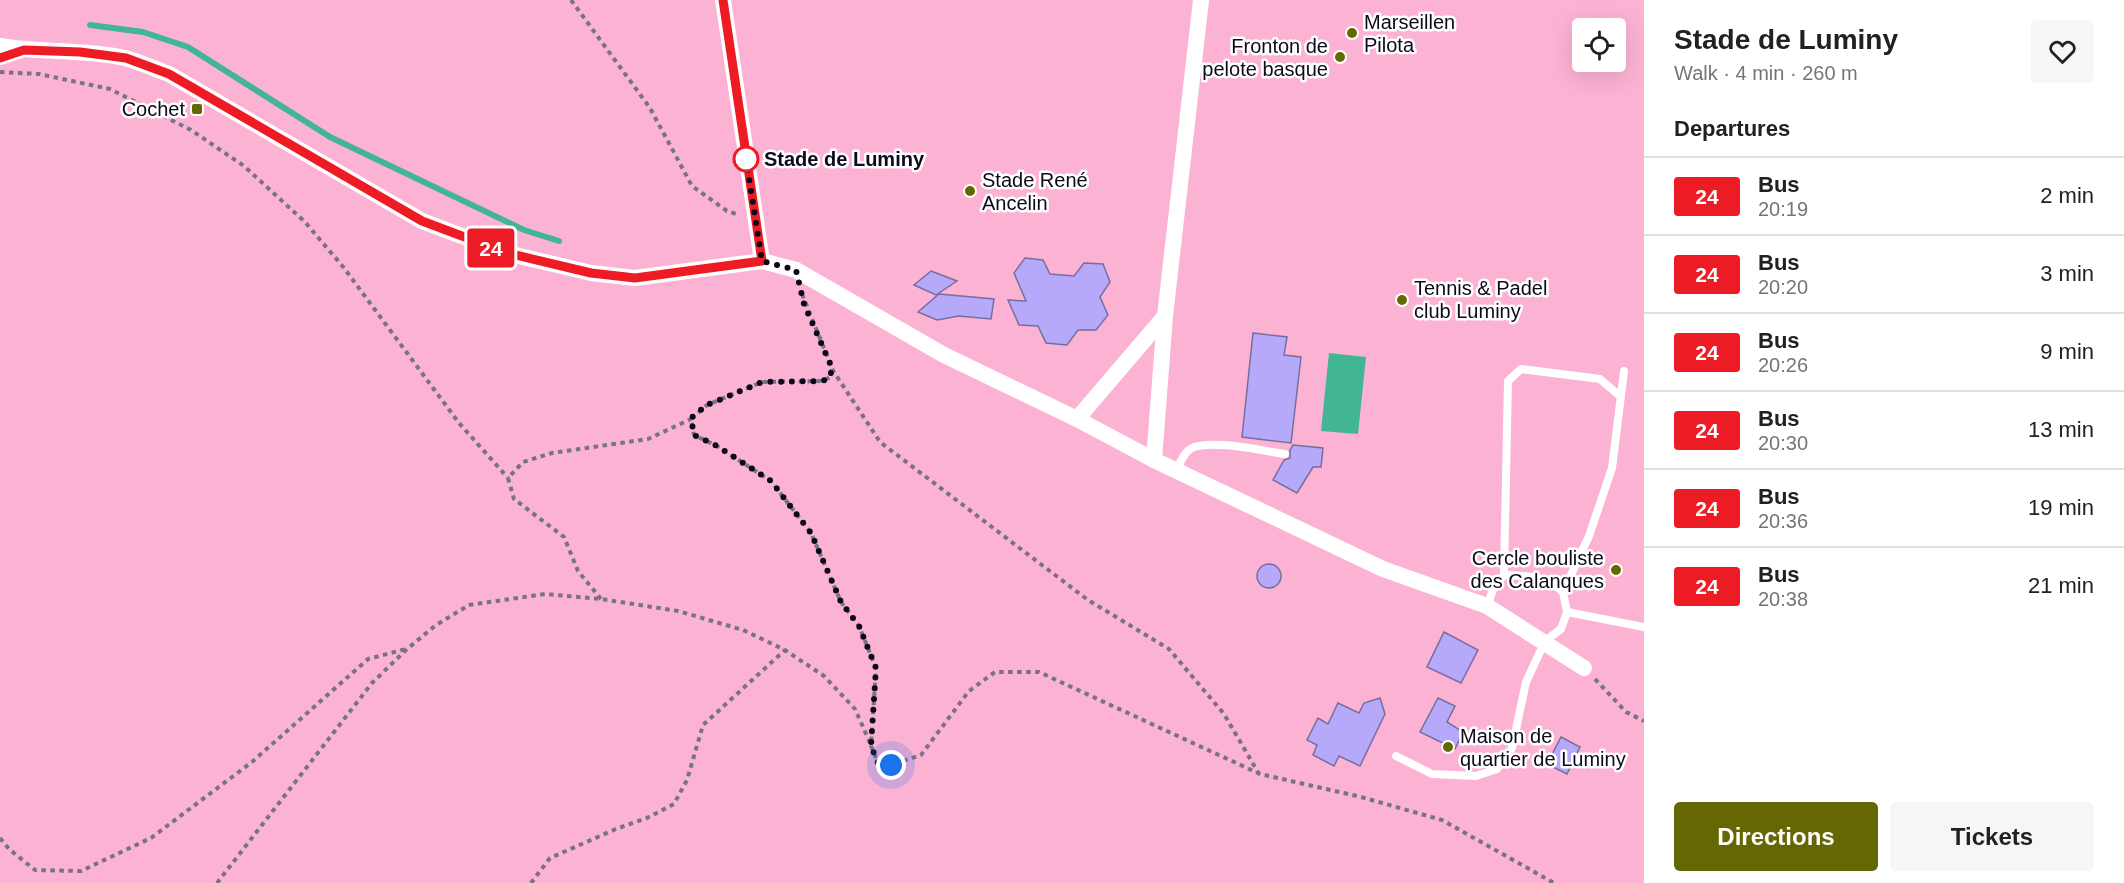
<!DOCTYPE html>
<html lang="en">
<head>
<meta charset="utf-8">
<style>
	:root { --surface:#fff; --page:#f6f6f6; --text:#202124; --muted:#757577; --line:#e0e0e0; --accent:#656702 }
	body { margin:0; font-family:Helvetica,sans-serif; background:var(--page); color:var(--text); height:100vh; display:flex; flex-direction:column; font-size:22px; white-space:nowrap }
	* { box-sizing:border-box; margin:0 }
	p { font-size:20px; color:var(--muted) }
	.icon { flex:none; width:33px; height:33px; fill:none; stroke:currentColor; stroke-width:2; stroke-linecap:round; stroke-linejoin:round }
	.map { position:relative; flex:1; overflow:hidden }
	.panel { display:flex; flex-direction:column; background:var(--surface); width:480px }
	.panel>* { flex:none }
	.badge { padding:0 12px; border-radius:4px; font-size:21px; line-height:39px }
	.tools { position:absolute; left:1572px; top:18px; display:grid; gap:12px }
	.tools a { display:grid; place-items:center; width:54px; height:54px; border-radius:6px; background:var(--surface); box-shadow:0 6px 24px #0002; font-size:30px }
	.you { position:absolute; width:30px; height:30px; margin:-15px; border:4px solid #fff; border-radius:50%; background:#1a73e8; box-shadow:0 0 0 9px #1a73e833 }
	.map>.badge { position:absolute; translate:-50% -50%; box-shadow:0 0 0 3px #fff }
	h2 { padding:0 30px; font-size:22px; line-height:54px }
	.round { display:grid; place-items:center; flex:none; width:63px; height:63px; border-radius:6px; background:var(--page) }
	.summary { display:flex; align-items:center; justify-content:space-between; height:102px; padding:0 30px }
	h1 { font-size:28px; font-weight:700; line-height:45px }
	.primary-button { display:flex; gap:12px; margin-top:auto; padding:12px 30px }
	.primary-button a { flex:1; height:69px; border-radius:6px; background:var(--accent); color:#fff; font-size:24px; font-weight:700; line-height:69px; text-align:center }
	.primary-button a+a { background:var(--page); color:var(--text) }
	ul { padding:0; list-style:none }
	li { display:flex; align-items:center; gap:18px; height:78px; padding:0 30px; border-top:2px solid var(--line) }
	li div { flex:1 }
	li b { display:block; font-size:22px }
	li em { font-style:normal }
	li .badge { min-width:66px; font-weight:700; text-align:center }
	main { display:flex; flex:1; min-height:0 }
	.map>svg:first-child { display:block }
	.green { fill:#fcb2d3; fill-rule:evenodd }
	.water { fill:#41b594 }
	.lines { fill:none; stroke-linecap:round; stroke-linejoin:round }
	.stream { stroke:#41b594; stroke-width:6 }
	.building { fill:#b6a9f9; stroke:#766ea1; stroke-width:1.5 }
	.path { stroke:#767287; stroke-width:4; stroke-dasharray:4.5 4.5; stroke-linecap:butt }
	.service { stroke:#fff; stroke-width:8 }
	.minor { stroke:#fff; stroke-width:16 }
	.line-casing { stroke:#fff; stroke-width:14 }
	.line { stroke:#ec1b24; stroke-width:9 }
	.walk { stroke:#0d091c; stroke-width:6; stroke-dasharray:0 10.8 }
	.poi-dot { fill:#656702; stroke:#fff; stroke-width:2 }
	.stop-dot { fill:#fff; stroke:#ec1b24; stroke-width:3 }
	.labels { text-anchor:middle; stroke-width:5; stroke-linejoin:round; paint-order:stroke }
	.poi-label { font-size:20px; fill:#0d091c; stroke:#fff; text-anchor:start }
	.stop-label { font-size:20px; font-weight:bold; fill:#0d091c; stroke:#fff; text-anchor:start }
</style>
</head>
<body>
<main>
<div class="map">
<svg width="1644" height="883" viewBox="0 0 1644 883">
	<rect width="100%" height="100%" fill="#e4e1f8"/>
	<path class="green" d="M0,0H1644V883H0ZM1582,28H1616V62H1582Z"/>
	<path class="water" d="M1329,353L1366,357L1358,434L1321,431Z"/>
	<g class="lines">
		<path class="stream" d="M90,25L143,32L188,47L330,137L524,230L559,241"/>
	</g>
	<g class="building">
		<path d="M1025,258L1043,260L1050,274L1074,276L1084,263L1103,264L1110,282L1100,297L1108,315L1096,330H1078L1067,345L1046,343L1038,326L1019,325L1008,300L1026,301L1014,273Z"/>
		<path d="M931,271L957,281L936,295L914,285Z"/>
		<path d="M939,294L994,299L991,319L959,316L937,320L918,312Z"/>
		<path d="M1253,333L1287,337L1284,355L1301,357L1291,443L1242,437Z"/>
		<path d="M1293,445L1323,448L1321,467H1313L1297,493L1273,480L1284,460L1290,458V450Z"/>
		<circle cx="1269" cy="576" r="12"/>
		<path d="M1444,632L1478,650L1461,683L1427,667Z"/>
		<path d="M1380,698L1385,714L1360,766L1339,756L1334,766L1313,755L1317,745L1307,740L1318,718L1328,724L1338,703L1359,713L1364,703Z"/>
		<path d="M1438,698L1455,706L1447,722L1463,732L1455,749L1420,732Z"/>
		<path d="M1561,737L1580,747L1567,774L1547,764Z"/>
	</g>
	<g class="lines">
		<g class="path">
			<path d="M571,0L650,108L692,186L727,211L736,214"/>
			<path d="M0,72L39,74L110,89L191,130L244,166L305,222L344,268L459,423L508,478"/>
			<path d="M802,294L832,368L830,377L823,381L762,382L707,405L691,419L694,435L717,446L771,481L811,533L841,602L859,626L876,668L871,746L878,763L891,765L921,755L969,691L995,672H1039L1260,774L1361,797L1442,820L1554,883"/>
			<path d="M832,369L880,442L1088,600L1169,649L1224,714L1259,774"/>
			<path d="M601,599L578,571L564,537L514,499L508,478L523,462L552,453L648,439L691,419"/>
			<path d="M1595,679L1626,712L1644,721"/>
			<path d="M0,838L9,849L35,870L81,871L151,838L252,762L368,659L406,649"/>
			<path d="M217,883L372,683L407,649L436,625L469,605L545,594L601,599L678,611L743,630L785,650L824,676L855,709L871,745"/>
			<path d="M531,883L550,858L616,829L647,818L674,804L687,780L703,725L785,650"/>
		</g>
		<g class="service">
			<path d="M1176,471C1180,463 1184,452 1192,448C1211,439 1263,451 1285,454"/>
			<path d="M1504,575L1508,381L1521,369L1600,379L1620,396"/>
			<path d="M1563,592L1589,536L1612,468L1624,371"/>
			<path d="M1567,612L1644,627"/>
			<path d="M1396,756L1432,774L1476,776L1497,769L1512,748L1526,682L1545,641L1561,629L1567,612L1563,592C1544,575 1529,576 1504,575L1494,587L1487,606"/>
		</g>
		<g class="minor">
			<path d="M723,0L762,261"/>
			<path d="M0,46C41,53 84,49 125,58C140,62 155,69 169,74L422,221L507,253L591,273L635,278L762,261L796,270L944,355L1077,419L1154,460L1383,569L1487,606L1584,668"/>
			<path d="M1077,419L1165,316"/>
			<path d="M1154,460L1165,316L1201,0"/>
		</g>
	</g>
	<g class="lines">
		<g class="line-casing">
			<path id="line" d="M0,58L24,50L80,52L126,58L169,74L422,221L507,253L591,273L635,278L762,261L723,0"/>
		</g>
		<use href="#line" class="line"/>
		<path class="walk" d="M746,159L762,261L796,270L804,304L832,368L830,377L823,381L762,382L707,405L691,418L694,435L717,446L771,481L811,533L841,602L859,626L876,668L871,746L878,763L891,765"/>
	</g>
	<g class="poi-dot">
		<circle cx="1352" cy="33" r="6"/>
		<circle cx="1340" cy="57" r="6"/>
		<rect x="191" y="103" width="12" height="12" rx="3"/>
		<circle cx="970" cy="191" r="6"/>
		<circle cx="1402" cy="300" r="6"/>
		<circle cx="1616" cy="570" r="6"/>
		<circle cx="1448" cy="747" r="6"/>
	</g>
	<circle class="stop-dot" cx="746" cy="159" r="12"/>
	<g class="labels">
		<g class="poi-label">
			<text x="1364" y="29">Marseillen<tspan x="1364" dy="23">Pilota</tspan></text>
			<text x="1328" y="53" text-anchor="end">Fronton de<tspan x="1328" dy="23">pelote basque</tspan></text>
			<text x="185" y="116" text-anchor="end">Cochet</text>
			<text x="982" y="187">Stade René<tspan x="982" dy="23">Ancelin</tspan></text>
			<text x="1414" y="295">Tennis &amp; Padel<tspan x="1414" dy="23">club Luminy</tspan></text>
			<text x="1604" y="565" text-anchor="end">Cercle bouliste<tspan x="1604" dy="23">des Calanques</tspan></text>
			<text x="1460" y="743">Maison de<tspan x="1460" dy="23">quartier de Luminy</tspan></text>
		</g>
		<g class="stop-label">
			<text x="764" y="166">Stade de Luminy</text>
		</g>
	</g>
</svg>
<div class="tools">
<a><svg class="icon" aria-label="locate" viewBox="0 0 24 24"><circle cx="12" cy="12" r="6"/><path d="M12 2v4M12 18v4M2 12h4M18 12h4"/></svg></a>
</div>
<div class="you" style="left:891px;top:765px"></div>
<b class="badge" style="left:491px;top:248px;background:#ec1b24;color:#fff">24</b>
</div>
<section class="panel">
<div class="summary"><div><h1>Stade de Luminy</h1><p>Walk · 4 min · 260 m</p></div><a class="round"><svg class="icon" aria-label="heart" viewBox="0 0 24 24"><path d="M12 20l-8-8c-3-5 5-10 8-4 3-6 11-1 8 4z"/></svg></a></div>
<h2>Departures</h2>
<ul>
<li><span class="badge" style="background:#ec1b24;color:#fff">24</span><div><b>Bus</b><p>20:19</p></div><em>2 min</em></li>
<li><span class="badge" style="background:#ec1b24;color:#fff">24</span><div><b>Bus</b><p>20:20</p></div><em>3 min</em></li>
<li><span class="badge" style="background:#ec1b24;color:#fff">24</span><div><b>Bus</b><p>20:26</p></div><em>9 min</em></li>
<li><span class="badge" style="background:#ec1b24;color:#fff">24</span><div><b>Bus</b><p>20:30</p></div><em>13 min</em></li>
<li><span class="badge" style="background:#ec1b24;color:#fff">24</span><div><b>Bus</b><p>20:36</p></div><em>19 min</em></li>
<li><span class="badge" style="background:#ec1b24;color:#fff">24</span><div><b>Bus</b><p>20:38</p></div><em>21 min</em></li>
</ul>
<div class="primary-button"><a>Directions</a><a>Tickets</a></div>
</section>
</main>
</body>
</html>
